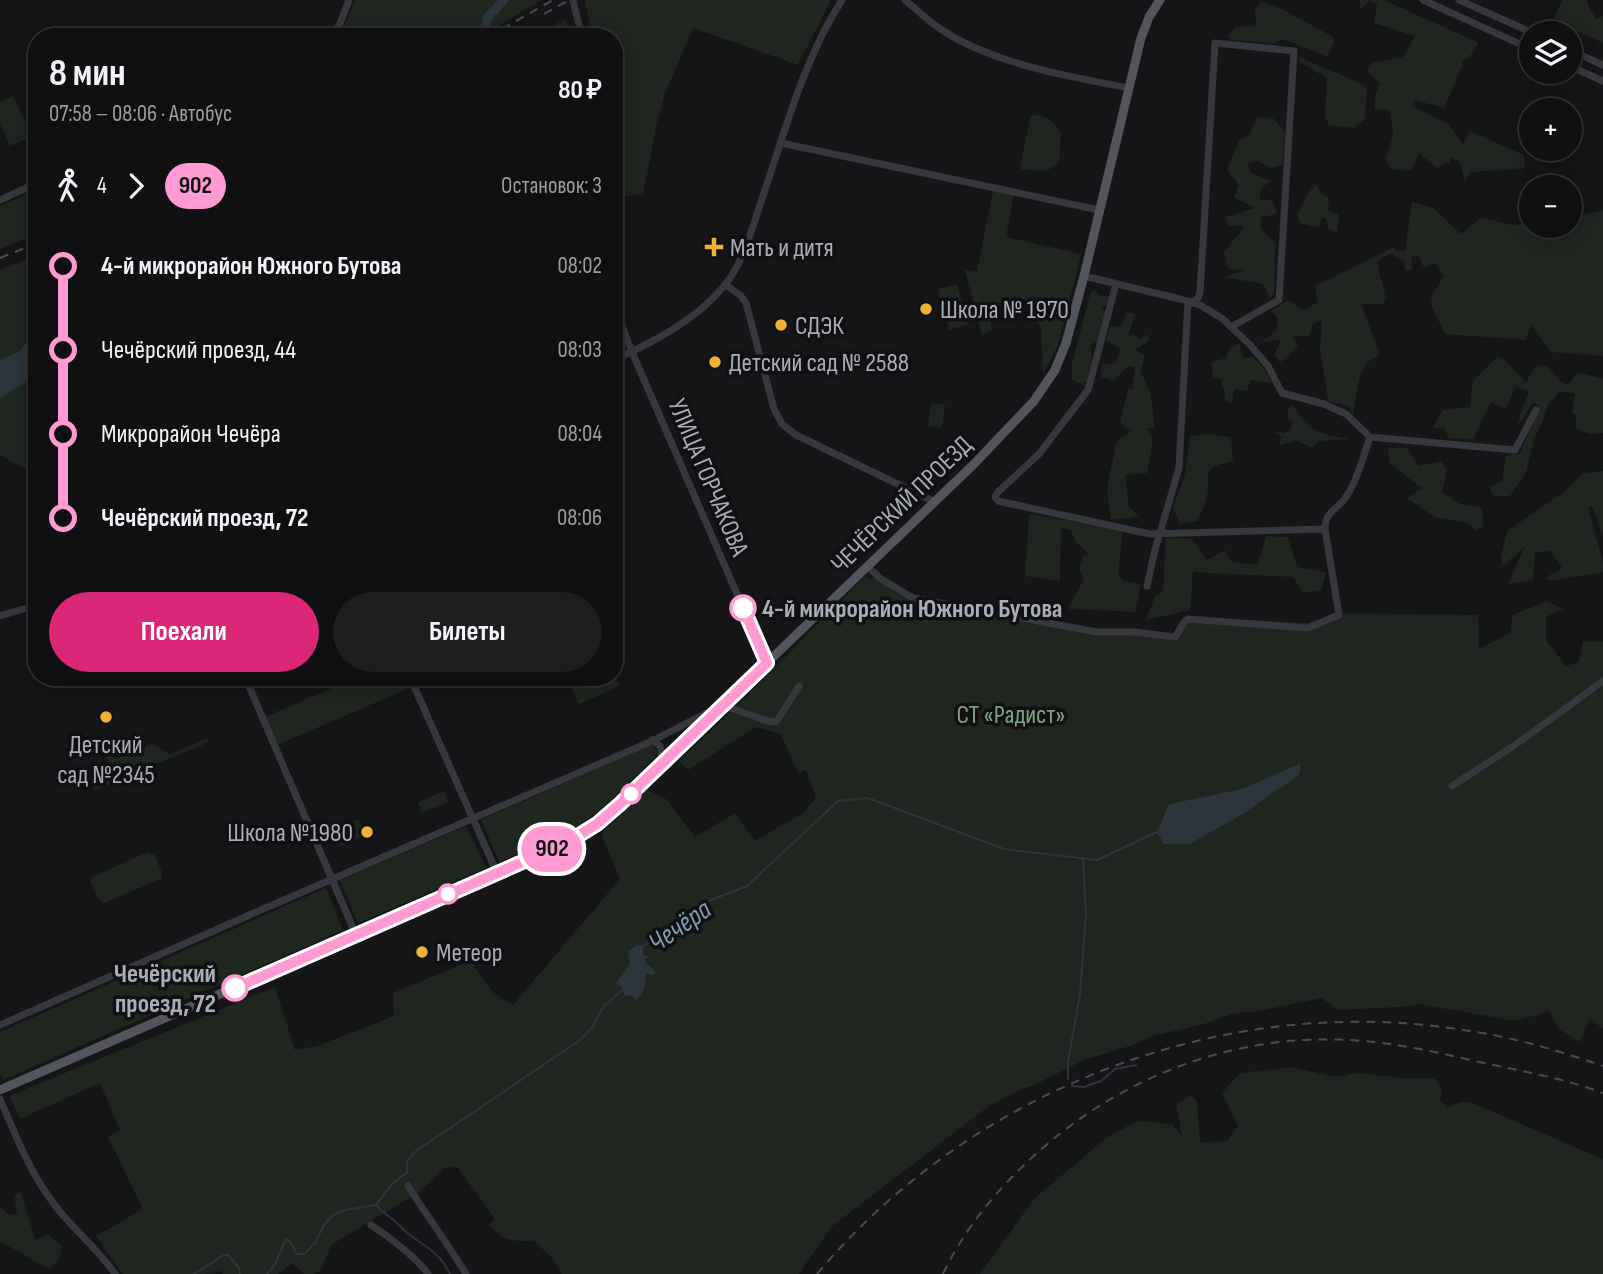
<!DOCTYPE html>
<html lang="ru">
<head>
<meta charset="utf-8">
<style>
	:root { --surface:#101012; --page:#1e1e20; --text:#f1f3f6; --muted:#9c9d9f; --line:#303032; --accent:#db2777 }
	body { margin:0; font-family:"Sofia Sans Condensed",sans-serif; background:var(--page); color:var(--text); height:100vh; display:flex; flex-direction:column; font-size:26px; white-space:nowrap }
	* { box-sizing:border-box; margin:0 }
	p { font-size:23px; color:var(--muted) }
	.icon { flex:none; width:38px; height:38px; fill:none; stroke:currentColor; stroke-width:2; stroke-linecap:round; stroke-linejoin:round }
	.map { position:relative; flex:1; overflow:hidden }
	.panel { position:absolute; left:28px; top:28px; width:595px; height:658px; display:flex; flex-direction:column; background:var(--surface); border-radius:28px; box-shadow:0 4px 18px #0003,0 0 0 2px var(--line) }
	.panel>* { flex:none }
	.badge { padding:0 14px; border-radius:23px; font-size:24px; line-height:46px }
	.fabs { position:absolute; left:1519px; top:21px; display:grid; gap:14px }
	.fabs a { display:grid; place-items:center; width:63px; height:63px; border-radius:50%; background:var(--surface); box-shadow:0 4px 18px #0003,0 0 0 2px var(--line); font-size:35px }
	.map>.badge { position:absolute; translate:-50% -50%; box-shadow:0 0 0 4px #fff }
	.legs { display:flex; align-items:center; gap:10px; height:77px; padding:0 21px; font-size:23px }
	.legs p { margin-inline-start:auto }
	.summary { display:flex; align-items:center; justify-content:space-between; height:119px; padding:0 21px }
	h1 { font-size:38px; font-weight:700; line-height:52px }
	.button { display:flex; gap:14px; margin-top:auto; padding:14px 21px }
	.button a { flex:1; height:80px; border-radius:42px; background:var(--accent); color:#fff; font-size:28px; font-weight:700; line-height:80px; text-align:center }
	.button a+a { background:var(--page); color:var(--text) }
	ul { padding:0 21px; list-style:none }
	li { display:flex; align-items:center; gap:24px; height:84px; font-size:26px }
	li i { display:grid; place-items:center; width:10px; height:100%; margin:0 9px; background:currentColor }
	li i::after { content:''; width:18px; height:18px; margin:-9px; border:5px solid; border-radius:50%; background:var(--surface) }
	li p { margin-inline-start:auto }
	li:first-child i { background:linear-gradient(#0000 50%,currentColor 0) }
	li:last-child i { background:linear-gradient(currentColor 50%,#0000 0) }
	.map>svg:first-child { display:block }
	.green { fill:#1e261f; fill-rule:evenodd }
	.water { fill:#2c353c }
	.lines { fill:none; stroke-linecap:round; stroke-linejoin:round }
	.stream { stroke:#2c353c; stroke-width:2 }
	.river { stroke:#2c353c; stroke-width:9 }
	.minor { stroke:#37383d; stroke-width:7 }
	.major { stroke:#53555c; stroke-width:9 }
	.rail { stroke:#4a4c52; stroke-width:2; stroke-dasharray:9 7; stroke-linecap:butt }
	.line-1-casing { stroke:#fff; stroke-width:16 }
	.line-1 { stroke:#ff9ad2; stroke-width:10 }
	.poi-dot { fill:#f2b134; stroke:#111113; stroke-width:2.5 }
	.stop-1-dot { fill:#fff; stroke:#ff9ad2; stroke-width:3.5 }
	.labels { text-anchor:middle; stroke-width:7; stroke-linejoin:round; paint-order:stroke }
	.poi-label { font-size:26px; fill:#a8adb8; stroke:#111113; text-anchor:start }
	.street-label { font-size:26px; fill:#a8adb8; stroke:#111113 }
	.stop-label { font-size:26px; font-weight:bold; fill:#a8adb8; stroke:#111113; text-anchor:start }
	.park-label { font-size:26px; fill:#7fa381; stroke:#111113 }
	.water-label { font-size:28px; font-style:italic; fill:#7f9bb3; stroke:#111113 }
</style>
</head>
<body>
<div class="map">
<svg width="1603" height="1274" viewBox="0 0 1603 1274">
	<rect width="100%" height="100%" fill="#161618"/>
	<g class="green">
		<path d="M355,0H542L479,37H340Z"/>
		<path d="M585,0H831L798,65L693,28L664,96L656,127L643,195L614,196V37H592Z"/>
		<path d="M1360,0H1384L1479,43L1468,59L1462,60L1463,64L1444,108L1414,100L1412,106L1448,124L1463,144L1470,131L1524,155L1525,167L1521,169L1470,172L1465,182L1460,162L1451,157L1450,162L1437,168L1419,153L1411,171L1390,169L1386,160L1393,133L1390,110L1375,109V96L1380,83L1367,72L1372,62L1403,57L1415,36L1374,23L1377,4L1369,1L1360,10Z"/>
		<path d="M1562,0H1587L1588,5L1596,19L1603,16V43L1553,20Z"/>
		<path d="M1261,1L1276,6L1335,38L1328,57L1283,39L1274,43L1231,40L1228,35L1236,27L1257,26L1254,12Z"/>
		<path d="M566,19L570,37H530Z"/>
		<path d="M1299,57L1367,86L1365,119L1354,128L1329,125L1325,116L1327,78L1301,63Z"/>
		<path d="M13,96L32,136L10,146L0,124V102Z"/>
		<path d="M1031,115C1048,115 1051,120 1061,132L1059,162L1047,171L1022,170L1020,166Z"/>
		<path d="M1257,117L1273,118L1284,132L1283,165L1271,168L1258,161L1247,163L1251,173L1272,181L1261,188L1260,199L1273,201L1277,214L1261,217V229L1275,242L1274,293L1270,298L1263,284L1224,277L1246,270L1228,269L1224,252L1245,226H1229L1225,217L1255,208L1234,198L1239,185L1227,170L1239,140L1248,137Z"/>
		<path d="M1316,184L1322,195L1329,197L1328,210L1339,214L1337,232L1328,229L1326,218L1322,217L1319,228L1300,223L1297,215L1309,192Z"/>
		<path d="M37,190V234L0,249V206Z"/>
		<path d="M993,191L1014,195L1006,237L1081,254L1058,345L1043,374L1041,329L1031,308L1004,302L987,307L992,330L982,336L965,270L977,272Z"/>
		<path d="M1412,202L1433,208L1461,234L1481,218L1514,225L1531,222V226H1570V216L1603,211V356L1551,352L1531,325L1526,340L1445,334L1432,307L1431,297L1444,276L1435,263L1424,268L1419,256L1411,257L1413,269L1405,271L1404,259H1398L1391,253L1377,262L1386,299L1383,304H1361L1380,355L1366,363L1359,379L1353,415L1349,406L1328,401L1320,349L1322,320L1313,324L1309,336H1292L1298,346L1281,362L1274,355L1281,340L1261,342L1276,331L1278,319L1271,311L1289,300L1303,310L1318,302L1315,286L1394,247L1397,251H1405Z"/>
		<path d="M37,255V482L31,472L0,455V270Z"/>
		<path d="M957,284L968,325L949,330L938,289Z"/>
		<path d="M1094,289L1099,295L1109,297L1108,305H1103L1102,310L1106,311L1098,340L1090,346L1092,355L1087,381L1081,384L1072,379V364L1090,294Z"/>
		<path d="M1126,312L1135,314L1128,337L1133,334L1141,340L1147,334L1150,340L1135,350L1145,355L1140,373C1152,384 1153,413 1155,429L1147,428L1153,440L1147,473L1125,475L1129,507L1139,516L1111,520L1107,489L1116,444L1122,436L1131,432L1120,422L1128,389H1133L1135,367L1128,366L1114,381L1101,377L1102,364L1116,363L1120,349L1106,340L1110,327L1122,326Z"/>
		<path d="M1239,343L1243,358L1253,357L1263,368L1272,383L1250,380L1247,391L1234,388L1232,403L1225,401V390L1222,387V379L1213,377L1211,362L1226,358L1230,348Z"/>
		<path d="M1497,357L1504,359L1526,382L1536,366L1546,365L1561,382L1567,385L1578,372L1603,379V433L1589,434L1576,428V415L1572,413L1575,393L1559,392L1548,405L1542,423L1535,436L1526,472L1510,496H1493L1489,487L1502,482L1506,456L1520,453L1539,408L1534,401L1516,428L1529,390L1515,387L1506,409L1491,402L1473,439L1449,438L1444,428H1432L1443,410L1470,407L1473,381Z"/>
		<path d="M931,403L945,404L942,428L928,426Z"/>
		<path d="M1289,406H1294C1309,434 1322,434 1351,439L1319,441L1312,447L1296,441L1279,446L1281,436L1271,431L1286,433L1292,427V420L1287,419Z"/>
		<path d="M1207,434L1231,437L1233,461C1197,469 1213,473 1206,500C1204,507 1200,514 1198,521L1180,524L1173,508L1185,475L1190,436Z"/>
		<path d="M1388,448H1407L1419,466L1442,461L1447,472L1442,492L1460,504L1479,507L1482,510L1483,526L1476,530L1467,523L1435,517L1407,498L1422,488L1390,464Z"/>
		<path d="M1603,471V536L1592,506L1588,508L1603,562V572L1551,581L1545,578L1562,568L1551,551L1535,552L1533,580L1508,584L1525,546L1501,568L1502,552L1507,531L1565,491L1583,473Z"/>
		<path d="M1029,514L1123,530L1118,575L1124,581L1141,584L1135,612L1068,609L1084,579L1079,570L1083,556L1089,554L1075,541L1071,530L1061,528L1060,581L1025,576Z"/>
		<path d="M1266,536L1288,537L1297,567L1326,572L1321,591L1303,592L1293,577L1193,572L1190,610L1146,620L1155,596L1163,591L1166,538L1192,539L1207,560L1225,550L1233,563L1258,564Z"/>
		<path d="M878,575L914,596L1098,629L1173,633L1185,618L1308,623L1337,613L1478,615L1479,649L1511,633L1512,615L1547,601L1563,609L1546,617V640L1566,666L1579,662L1583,641L1603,642V1029L1590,1018L1580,1042L1559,1029L1549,1011L1516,1021L1418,1004L1399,1007L1339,1010L1321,998L1259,1011L1235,1013L1204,1024L1153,1036L1130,1046L1084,1060L1034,1085L1022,1089L989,1106L831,1227L799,1274H562L552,1258L534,1241C511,1241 507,1242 489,1226L495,1219L458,1168L446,1167L419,1192L331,1245L321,1270L314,1274H304L292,1263L278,1274H223L222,1271L205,1274H123L96,1236L143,1209L108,1137L120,1130L100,1083L20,1119L9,1096L275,987L295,1050L317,1046L394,1016L393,993L470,961L494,993L513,1005L620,879L601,834L646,789L666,799L695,837L735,813L755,841L803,813L816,798L806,770L798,773L781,734L756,727L688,770L679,761L749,694L865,576L871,580ZM1301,763L1299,775L1243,814L1190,844L1170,804L1241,789Z"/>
		<path d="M614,672L620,686L579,704L570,685L586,677H614Z"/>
		<path d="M358,677H408L412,687L277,745L265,717Z"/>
		<path d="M207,738L209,742L94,791L93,788L101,772L111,767L107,757L109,753L115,759L152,744L170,754Z"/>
		<path d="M649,746H653L657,751V755C635,777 613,801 588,819C564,836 526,850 499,862L481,820Z"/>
		<path d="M445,791L448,802L421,813L418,802Z"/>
		<path d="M359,819L365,836L337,847L331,831Z"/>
		<path d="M466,826L486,868L358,923L340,880Z"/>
		<path d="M148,852L155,855L162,873L161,879L104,903L98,899L90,881L92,877Z"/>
		<path d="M326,888L343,930L3,1080L0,1074V1032Z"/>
		<path d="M1292,1067L1331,1076H1345L1354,1073L1406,1078H1434L1442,1089L1440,1100L1447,1108L1460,1102H1470L1603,1159V1274H980L1034,1199L1106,1138L1137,1121L1172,1124L1182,1136L1176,1105L1190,1095L1197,1101L1200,1142L1227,1141L1238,1126L1222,1093L1240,1073Z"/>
		<path d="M21,1192L35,1240L48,1234L62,1246L59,1260L48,1269L0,1241V1207L8,1214L17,1215L14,1195Z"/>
	</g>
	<g class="water">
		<path d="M37,336V375L0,398V360L19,352L29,340Z"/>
		<path d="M1301,763L1299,775L1243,814L1190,844H1164L1157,832L1169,804L1241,789Z"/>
		<path d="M637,945L643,946V954L652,959L646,958L645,962L654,970L655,975L646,974L644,990L636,1000L631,995L626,996L621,990L622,987L615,984L630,964L628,951Z"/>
	</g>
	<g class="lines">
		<g class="stream">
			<path d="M644,946L701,904L747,886L838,801L868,798L1004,849L1097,860L1157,832"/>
			<path d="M1068,1079V1062L1080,994L1086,914L1083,858"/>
			<path d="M1072,1086L1084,1087L1101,1081L1115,1069L1136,1065"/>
			<path d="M376,1205C383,1212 389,1217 397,1223C402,1227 405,1232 410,1235C427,1248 440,1253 450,1274"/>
			<path d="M194,1274L222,1256L228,1255L239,1268L240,1274"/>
			<path d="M267,1274C278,1264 279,1251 286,1239L291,1243L297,1254H304L315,1243L324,1225L333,1215L345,1210L376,1205C386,1192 392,1181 407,1173V1161L416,1151L580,1040L592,1028L603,1007L621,991"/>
		</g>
		<path class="river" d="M485,29L487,18L504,0"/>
		<g class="minor">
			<path d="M573,0L582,37"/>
			<path d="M905,0C916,9 927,20 939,28C990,63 1069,77 1129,88"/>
			<path d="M1423,0L1531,49"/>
			<path d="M1459,0L1533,33"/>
			<path d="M331,37L340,24L349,0"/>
			<path d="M1570,50L1603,65"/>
			<path d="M1570,66L1603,81"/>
			<path d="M781,143L1099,210"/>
			<path d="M0,200L37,183"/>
			<path d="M1084,276L1180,299L1200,305L1223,319L1251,346L1268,366L1282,393L1324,404L1346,414L1370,437L1515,450L1536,410"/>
			<path d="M1116,284L1088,390L1039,454L998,492L995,497L998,501L1150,534L1325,529"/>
			<path d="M726,285L741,296L746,303L774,409L782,424L796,435L933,501"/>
			<path d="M1192,303L1198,298L1200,293L1215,43L1294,51L1279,300L1231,327"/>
			<path d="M614,306L632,352L767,663"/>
			<path d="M614,360C655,341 695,321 724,286C745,261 753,224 764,193C786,128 804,59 842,0"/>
			<path d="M867,566L881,579L913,598L1097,632H1135L1175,637L1185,621L1188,619L1308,628L1339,615L1325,529C1326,512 1333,512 1343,501C1356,485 1363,457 1370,437"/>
			<path d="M1147,586L1155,550L1179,468L1188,301"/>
			<path d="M0,616L37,605"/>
			<path d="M245,677L356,935"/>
			<path d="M410,677L497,873"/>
			<path d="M652,740L660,746L664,763"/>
			<path d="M1452,786L1515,745L1603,681"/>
			<path d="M0,1025L263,909L650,742L722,705L770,722L777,721L799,686"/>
			<path d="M0,1099C17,1139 32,1178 61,1213C79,1234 99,1251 115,1274"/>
			<path d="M408,1186C427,1216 448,1244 466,1274"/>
			<path d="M371,1225C388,1236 417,1258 428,1274"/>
		</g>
		<path class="major" d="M0,1090L568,842L597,824L620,804L974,464L1034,401L1055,370L1066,343L1084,276L1141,38L1149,17L1160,0"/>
		<g class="rail">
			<path d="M544,14L569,0"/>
			<path d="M488,37L553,0"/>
			<path d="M0,258L37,243"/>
			<path d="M817,1274C974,1087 1228,990 1470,1031C1516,1038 1560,1051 1603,1066"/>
			<path d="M943,1274C966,1225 1004,1181 1045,1146C1129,1074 1237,1034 1348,1040C1393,1042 1436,1052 1479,1062C1521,1071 1563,1078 1603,1093"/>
		</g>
	</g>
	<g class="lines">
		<g class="line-1-casing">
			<path id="line-1" d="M235,988L568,842L597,824L620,804L767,663L743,608"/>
		</g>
		<use href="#line-1" class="line-1"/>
	</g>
	<g class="poi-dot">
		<path d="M710.5 236.5h7v7h7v7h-7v7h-7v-7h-7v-7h7z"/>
		<circle cx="926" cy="309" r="7"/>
		<circle cx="781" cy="325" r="7"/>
		<circle cx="715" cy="362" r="7"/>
		<circle cx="106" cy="717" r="7"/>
		<circle cx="367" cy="832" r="7"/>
		<circle cx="422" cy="952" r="7"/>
	</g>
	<g class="stop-1-dot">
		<circle cx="743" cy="608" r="12"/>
		<circle cx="631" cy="794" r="9"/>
		<circle cx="448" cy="894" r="9"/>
		<circle cx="235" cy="988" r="12"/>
	</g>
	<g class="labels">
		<g class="poi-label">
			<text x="730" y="256">Мать и дитя</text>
			<text x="940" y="318">Школа № 1970</text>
			<text x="795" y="334">СДЭК</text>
			<text x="729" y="371">Детский сад № 2588</text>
			<text x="106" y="753" text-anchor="middle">Детский<tspan x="106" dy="30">сад №2345</tspan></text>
			<text x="353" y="841" text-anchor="end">Школа №1980</text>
			<text x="436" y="961">Метеор</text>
		</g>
		<g class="street-label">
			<text transform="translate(709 477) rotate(67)" y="9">УЛИЦА ГОРЧАКОВА</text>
			<text transform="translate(901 504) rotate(-44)" y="9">ЧЕЧЁРСКИЙ ПРОЕЗД</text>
		</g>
		<g class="stop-label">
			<text x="762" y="617">4-й микрорайон Южного Бутова</text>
			<text x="216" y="982" text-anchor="end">Чечёрский<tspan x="216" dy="30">проезд, 72</tspan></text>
		</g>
		<g class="park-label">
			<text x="1011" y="723">СТ «Радист»</text>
		</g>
		<g class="water-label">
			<text transform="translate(679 925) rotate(-35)" y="10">Чечёра</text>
		</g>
	</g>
</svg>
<div class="fabs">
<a><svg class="icon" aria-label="layers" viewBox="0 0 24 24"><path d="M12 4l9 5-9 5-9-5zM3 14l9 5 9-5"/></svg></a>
<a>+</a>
<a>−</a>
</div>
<b class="badge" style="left:552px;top:849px;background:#ff9ad2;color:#111">902</b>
<section class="panel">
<div class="summary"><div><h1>8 мин</h1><p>07:58 – 08:06 · Автобус</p></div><b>80 ₽</b></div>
<div class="legs"><svg class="icon" aria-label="walk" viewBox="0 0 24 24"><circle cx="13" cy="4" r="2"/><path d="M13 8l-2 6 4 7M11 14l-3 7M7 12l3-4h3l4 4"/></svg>4<svg class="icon" aria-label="forward" viewBox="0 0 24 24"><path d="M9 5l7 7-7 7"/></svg><b class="badge" style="background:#ff9ad2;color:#111">902</b><p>Остановок: 3</p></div>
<ul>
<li><i style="color:#ff9ad2"></i><b>4-й микрорайон Южного Бутова</b><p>08:02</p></li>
<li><i style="color:#ff9ad2"></i><span>Чечёрский проезд, 44</span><p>08:03</p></li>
<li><i style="color:#ff9ad2"></i><span>Микрорайон Чечёра</span><p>08:04</p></li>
<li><i style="color:#ff9ad2"></i><b>Чечёрский проезд, 72</b><p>08:06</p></li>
</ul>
<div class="button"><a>Поехали</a><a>Билеты</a></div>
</section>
</div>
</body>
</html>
